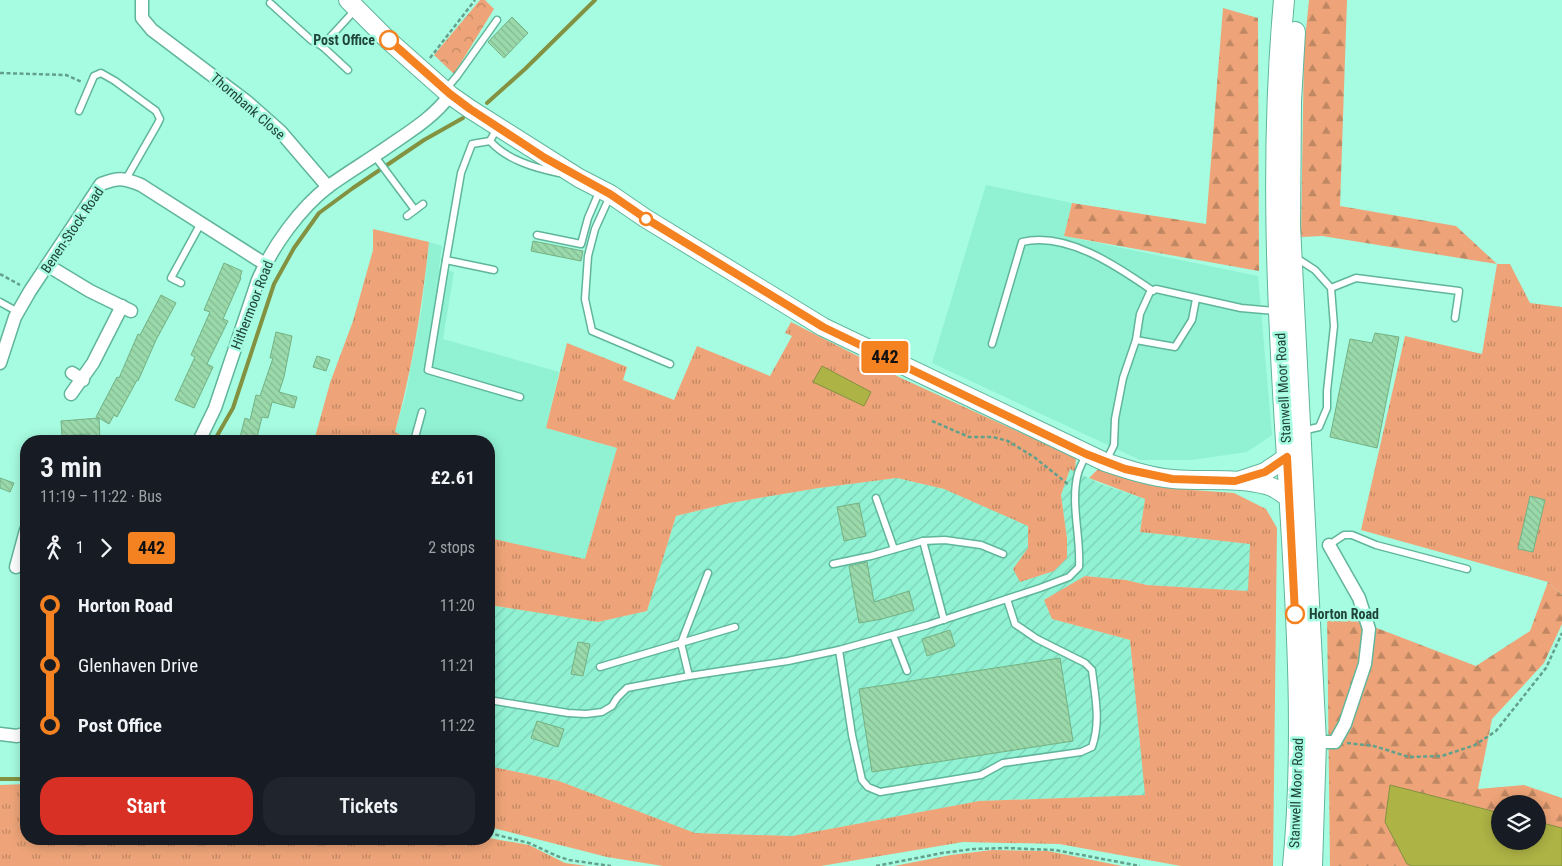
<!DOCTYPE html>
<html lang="en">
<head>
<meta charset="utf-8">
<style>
	:root { --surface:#171b24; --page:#20242c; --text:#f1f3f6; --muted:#9ea1a6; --accent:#d93025 }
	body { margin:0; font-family:"Roboto Condensed",sans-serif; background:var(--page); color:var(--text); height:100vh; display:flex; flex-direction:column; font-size:19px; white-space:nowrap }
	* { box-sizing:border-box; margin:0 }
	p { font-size:16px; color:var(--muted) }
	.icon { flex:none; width:28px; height:28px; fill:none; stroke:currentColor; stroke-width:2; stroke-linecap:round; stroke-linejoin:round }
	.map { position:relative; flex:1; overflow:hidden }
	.drawer { position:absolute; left:20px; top:435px; width:475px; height:410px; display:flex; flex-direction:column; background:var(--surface); border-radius:20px; box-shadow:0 2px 12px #0003 }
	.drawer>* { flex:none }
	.badge { padding:0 10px; border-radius:4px; font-size:18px; line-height:32px }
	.fabs { position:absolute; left:1491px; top:795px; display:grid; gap:10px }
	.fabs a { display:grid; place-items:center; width:55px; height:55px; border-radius:50%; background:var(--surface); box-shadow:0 2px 12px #0003; font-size:25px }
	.map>.badge { position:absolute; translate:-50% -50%; box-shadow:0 0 0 2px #fff }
	.legs { display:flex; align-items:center; gap:8px; height:55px; padding:0 20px; font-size:16px }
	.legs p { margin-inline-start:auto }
	.head { display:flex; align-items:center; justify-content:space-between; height:85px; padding:0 20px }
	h1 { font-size:28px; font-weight:600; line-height:38px }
	.action { display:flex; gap:10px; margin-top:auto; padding:10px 20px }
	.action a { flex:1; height:58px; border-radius:20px; background:var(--accent); color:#fff; font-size:20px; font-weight:600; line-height:58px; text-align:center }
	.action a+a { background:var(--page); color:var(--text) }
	ul { padding:0 20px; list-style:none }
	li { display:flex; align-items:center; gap:18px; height:60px; font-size:19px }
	li i { display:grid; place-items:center; width:8px; height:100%; margin:0 6px; background:currentColor }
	li i::after { content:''; width:12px; height:12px; margin:-6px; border:4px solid; border-radius:50%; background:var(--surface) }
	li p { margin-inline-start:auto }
	li:first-child i { background:linear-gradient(#0000 50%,currentColor 0) }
	li:last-child i { background:linear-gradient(currentColor 50%,#0000 0) }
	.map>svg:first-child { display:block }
	.built { fill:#90f1d3 }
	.industrial { fill:url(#industrial-furrows) }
	.grass { fill:url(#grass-tufts) }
	.forest { fill:url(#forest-firs); fill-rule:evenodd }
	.park { fill:url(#park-crowns) }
	.water { fill:#aeb345; stroke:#839241 }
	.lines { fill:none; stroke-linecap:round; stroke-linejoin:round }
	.stream { stroke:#839241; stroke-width:4 }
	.building { fill:url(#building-back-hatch); stroke:#74b184 }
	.lane-casing { stroke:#60b59b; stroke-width:9 }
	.street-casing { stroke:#60b59b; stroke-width:15 }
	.secondary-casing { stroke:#60b59b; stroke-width:20 }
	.primary-casing { stroke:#60b59b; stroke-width:22 }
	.path { stroke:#63a08c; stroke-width:2.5; stroke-dasharray:4 2.5; stroke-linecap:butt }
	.lane { stroke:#fff; stroke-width:6 }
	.street { stroke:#fff; stroke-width:12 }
	.secondary { stroke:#fff; stroke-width:18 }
	.primary { stroke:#fff; stroke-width:20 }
	.line-1-casing { stroke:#fff; stroke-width:11 }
	.line-1 { stroke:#f58220; stroke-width:8 }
	.stop-1-dot { fill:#fff; stroke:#f58220; stroke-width:2.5 }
	.labels { text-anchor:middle; stroke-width:5; stroke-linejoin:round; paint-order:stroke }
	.stop-label { font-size:14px; font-weight:bold; fill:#204439; stroke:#a6fce0; text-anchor:end }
	.street-label { font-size:14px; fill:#204439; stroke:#a6fce0 }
</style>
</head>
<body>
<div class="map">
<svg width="1562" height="866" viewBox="0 0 1562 866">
	<defs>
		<pattern id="industrial-furrows" width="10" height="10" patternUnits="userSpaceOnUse" patternTransform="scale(1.25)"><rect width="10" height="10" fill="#90f1d3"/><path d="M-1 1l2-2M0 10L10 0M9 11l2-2" fill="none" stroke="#7cd0b6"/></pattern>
		<pattern id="grass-tufts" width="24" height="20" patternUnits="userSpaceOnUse" patternTransform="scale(1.25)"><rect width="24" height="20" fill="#eea478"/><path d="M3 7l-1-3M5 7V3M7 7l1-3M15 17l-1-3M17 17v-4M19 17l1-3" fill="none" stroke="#c08763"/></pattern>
		<pattern id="forest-firs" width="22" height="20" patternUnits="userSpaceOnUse" patternTransform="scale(1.25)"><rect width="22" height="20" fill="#eea478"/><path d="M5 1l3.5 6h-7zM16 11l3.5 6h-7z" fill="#c08763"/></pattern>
		<pattern id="park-crowns" width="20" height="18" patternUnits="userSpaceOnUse" patternTransform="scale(1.25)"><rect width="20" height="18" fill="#eea478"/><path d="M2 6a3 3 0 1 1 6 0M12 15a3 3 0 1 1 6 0" fill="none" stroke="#c08763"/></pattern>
		<pattern id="building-back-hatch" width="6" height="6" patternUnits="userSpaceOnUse" patternTransform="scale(1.25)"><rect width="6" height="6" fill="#9ad9aa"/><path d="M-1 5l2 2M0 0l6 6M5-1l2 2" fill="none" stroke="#84bb93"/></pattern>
	</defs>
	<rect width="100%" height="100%" fill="#a6fce0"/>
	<g class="built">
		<path d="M986,185L1072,203L1064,236L1258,276L1272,435L1247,452L1192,460H1140L932,363Z"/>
		<path d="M429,242L442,246L439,268L454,272L443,339L559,372L546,428L617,448L585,560L489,538V441H407L408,439L395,432L406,394L422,307Z"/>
	</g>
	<path class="industrial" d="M1070,469L1101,484L1145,499L1140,532L1250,544L1249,591L1147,585L1126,580L1085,576L1052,619L1130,640L1146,795L979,801L792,836L695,833L559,781L489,766V605L598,622L647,611L676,516L730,503L819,488L897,478L944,489L1029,526L1028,548L1014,569L1067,538L1061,495Z"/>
	<g class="grass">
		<path d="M373,229L429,242C422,307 412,370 395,432L408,439L407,441H314L330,383L353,321L373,250Z"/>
		<path d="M1497,264H1510L1530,303L1562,307V595L1548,582L1361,530L1405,336L1482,354Z"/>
		<path d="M791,322L901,378L1076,458L1075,472L1070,469L1061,495L1067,538V558L1054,571L1020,582L1013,569L1028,548V526L944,489L897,478L819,488L730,503L676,516L647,611L598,622L489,605V538L585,559L617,448L546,428L567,343L627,367L623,380L674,400L697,346L770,376L792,336L785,333Z"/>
		<path d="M1104,466L1193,490L1234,493L1266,509L1277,528L1273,866H1181L1059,844L963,842L821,866H663L607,857L489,827V766L559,781L695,833L792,836L979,801L1145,795L1130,640L1052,619L1044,600L1085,576L1126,580L1147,585L1248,591L1250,544L1140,532L1145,499L1089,478L1098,469Z"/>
		<path d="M26,784V839L489,838L529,845L565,863L587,866H0V785Z"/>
		<path d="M992,850L1048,851L1122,866H894L951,855Z"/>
	</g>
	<g class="forest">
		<path d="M1309,0H1347L1340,206L1456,226L1497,264L1322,236L1301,237L1304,49Z"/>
		<path d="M1223,8L1258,18L1259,271L1064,236L1072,203L1206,224Z"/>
		<path d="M1548,582L1562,595V624L1544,663L1492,719L1478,789L1524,785L1562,798V866H1330L1327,609L1476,666L1530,631ZM1500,804H1538V841H1500Z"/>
	</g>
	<path class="park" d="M480,0H485L494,9L454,74L434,55Z"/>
	<g class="water">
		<path d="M822,366L871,392L864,406L813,382Z"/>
		<path d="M1390,785L1500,813V841H1538V822L1562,828V866H1412L1407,864L1385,822Z"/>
	</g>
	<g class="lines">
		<g class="stream">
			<path d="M487,103L525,69L595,0"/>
			<path d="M214,441L233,408L274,284L294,248L319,213L353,188L424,140L463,118"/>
			<path d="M0,779H26"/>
		</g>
	</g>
	<g class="building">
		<path d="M512,17L528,33L504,58L488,42Z"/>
		<path d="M533,241L583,251L581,261L531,251Z"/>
		<path d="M224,263L242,271L240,277L241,278L223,319L228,321L207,364L213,367L194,408L175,400L195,357L191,355L210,312L204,310Z"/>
		<path d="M161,295L176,303L156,340L138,381L137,380L117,417L114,415L109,424L99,418L100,441H90L89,434L62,436L61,421L99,418L96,417L117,377L119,378L138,334L140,335Z"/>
		<path d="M276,332L292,336L284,377L279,392L297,397L294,408L272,402L268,418L262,417L256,441L240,437L245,418L250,420L256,395L260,396L273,358H270Z"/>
		<path d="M1375,333L1399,337L1377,448L1330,437L1350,339L1372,343Z"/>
		<path d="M317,356L330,360L326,371L313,367Z"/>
		<path d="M0,478L14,483L10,492L0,488Z"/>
		<path d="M1530,496L1545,500L1533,552L1518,549Z"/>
		<path d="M859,503L866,536L844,541L837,507Z"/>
		<path d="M867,562L874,602L909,591L914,610L882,619L859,623L849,566Z"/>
		<path d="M950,630L955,646L927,656L922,639Z"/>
		<path d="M578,642L590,644L583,676L571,674Z"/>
		<path d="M1060,658L1073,741L872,772L859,689Z"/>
		<path d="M537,721L564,729L558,747L531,738Z"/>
	</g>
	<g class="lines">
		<g class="lane-casing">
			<g id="lane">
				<path d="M270,3L311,40L322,46"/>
				<path d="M348,70L322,46L356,9"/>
				<path d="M446,89L457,76L497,20"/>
				<path d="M79,111L94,76L101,73L115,81L156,111L160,119L157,125L126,179"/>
				<path d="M497,128L490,141C507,160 535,168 559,173"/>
				<path d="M490,141L472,144L461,173L446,260L494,270"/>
				<path d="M374,155L415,210"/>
				<path d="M610,196L595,229L588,256L585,299L592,331L670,364"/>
				<path d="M407,216L423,204"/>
				<path d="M537,235L581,244L588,218L600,190"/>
				<path d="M1295,257L1315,270L1331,288L1334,326L1327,391V408L1319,427L1302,431"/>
				<path d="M446,260L428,370L520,397"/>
				<path d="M181,283L171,278L201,223"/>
				<path d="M1331,288L1356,278L1459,291L1455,318"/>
				<path d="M0,302L18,312"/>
				<path d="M1136,340L1175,347L1192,320L1196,299"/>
				<path d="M992,344L1022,242C1067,231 1118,267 1153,291"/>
				<path d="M414,441L422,412"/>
				<path d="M1106,461L1114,445L1115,419L1123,378L1136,340L1140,314L1150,292L1156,289L1241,308L1276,311"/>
				<path d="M876,498L894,549"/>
				<path d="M923,541L944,620"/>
				<path d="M1329,545L1344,535H1352L1376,545L1467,569"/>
				<path d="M833,564L871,556L923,541L945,540L981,545L1003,554"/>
				<path d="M893,635L907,671"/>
				<path d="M681,643L708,573"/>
				<path d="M681,643L735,627"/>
				<path d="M839,650L852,735L862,780L868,787L880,792L981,775L1003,763L1081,752L1092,747C1101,721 1095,696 1092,670L1085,663L1037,639L1015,624L1007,599"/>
				<path d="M600,667L681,643L689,676"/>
				<path d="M489,700L568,713L586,714L602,712L612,706L617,698L627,688L689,676L788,661L839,650L928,625L1040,588L1069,577L1079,567C1081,537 1070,503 1078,473C1080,467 1083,461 1086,455"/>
			</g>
		</g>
		<g class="street-casing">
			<g id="street">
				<path d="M142,0V18L152,30L246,101L280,131L328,187"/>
				<path d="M47,265L90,291L131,311"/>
				<path d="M0,363L15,317L30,291L101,184C119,177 124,178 141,185L265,264"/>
				<path d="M72,373L83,380"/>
				<path d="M71,394L93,363L122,306"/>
				<path d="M199,441L215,408L258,280C272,247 300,208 329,186C347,173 367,161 386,148C409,132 433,118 450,95"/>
				<path d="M16,567L26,530"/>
				<path d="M0,734L17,736L26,733"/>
				<path d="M1316,742H1335L1345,724L1365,664L1369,629L1359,598L1329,545"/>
			</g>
		</g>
		<g class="secondary-casing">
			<g id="secondary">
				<path d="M348,0L388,40L450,95L470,109L579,178L610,194L645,218L823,327L1105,462C1126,469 1150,477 1173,479C1203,482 1236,477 1266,485C1275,487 1282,493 1290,499"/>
				<path d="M1241,480L1265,472L1287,457"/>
			</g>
		</g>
		<g class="primary-casing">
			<g id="primary">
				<path d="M1284,0C1270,152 1277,304 1287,457C1295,591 1306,732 1293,866"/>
				<path d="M1295,32L1291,101L1290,226L1316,742L1312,866"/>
			</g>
		</g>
		<g class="path">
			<path d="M430,58L475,0"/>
			<path d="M0,73L66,75L82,82"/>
			<path d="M0,274L20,285"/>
			<path d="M932,421L969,437H993L1008,441L1034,457L1069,485"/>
			<path d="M1347,743L1374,746L1409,757L1442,756L1475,745L1496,731L1546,668L1562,633"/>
			<path d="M489,833L529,843L557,856L569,860L611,866"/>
			<path d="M876,866L942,853L974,849L1006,848L1055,850L1140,866"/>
		</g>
		<use href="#lane" class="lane"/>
		<use href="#street" class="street"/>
		<use href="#secondary" class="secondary"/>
		<use href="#primary" class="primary"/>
	</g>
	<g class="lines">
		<g class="line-1-casing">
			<path id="line-1" d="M389,40L450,94L470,109L545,158L610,194L645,218L823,327L1086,454L1125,469L1172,479L1235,481L1265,472L1287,457L1295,614"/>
		</g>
		<use href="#line-1" class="line-1"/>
	</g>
	<g class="stop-1-dot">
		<circle cx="389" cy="40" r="9"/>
		<circle cx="646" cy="219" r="6"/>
		<circle cx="1295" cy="614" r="9"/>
	</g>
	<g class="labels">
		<g class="stop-label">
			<text x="375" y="45">Post Office</text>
			<text x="1309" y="619" text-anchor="start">Horton Road</text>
		</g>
		<g class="street-label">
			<text transform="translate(248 106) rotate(41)" y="5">Thornbank Close</text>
			<text transform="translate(72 230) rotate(-56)" y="5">Benen-Stock Road</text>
			<text transform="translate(252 305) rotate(-69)" y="5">Hithermoor Road</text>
			<text transform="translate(1283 388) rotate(-93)" y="5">Stanwell Moor Road</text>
			<text transform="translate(1296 793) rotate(-88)" y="5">Stanwell Moor Road</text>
		</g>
	</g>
</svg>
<div class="fabs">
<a><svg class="icon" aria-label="layers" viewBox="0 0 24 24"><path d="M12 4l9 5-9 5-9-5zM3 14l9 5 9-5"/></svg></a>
</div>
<b class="badge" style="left:885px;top:357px;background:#f58220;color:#111">442</b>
<section class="drawer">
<div class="head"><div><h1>3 min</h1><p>11:19 – 11:22 · Bus</p></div><b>£2.61</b></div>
<div class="legs"><svg class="icon" aria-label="walk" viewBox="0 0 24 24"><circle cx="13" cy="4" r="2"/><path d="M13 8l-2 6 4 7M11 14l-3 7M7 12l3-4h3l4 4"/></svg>1<svg class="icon" aria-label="forward" viewBox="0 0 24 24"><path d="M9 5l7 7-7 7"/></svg><b class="badge" style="background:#f58220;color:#111">442</b><p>2 stops</p></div>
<ul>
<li><i style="color:#f58220"></i><b>Horton Road</b><p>11:20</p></li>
<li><i style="color:#f58220"></i><span>Glenhaven Drive</span><p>11:21</p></li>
<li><i style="color:#f58220"></i><b>Post Office</b><p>11:22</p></li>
</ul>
<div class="action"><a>Start</a><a>Tickets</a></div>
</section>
</div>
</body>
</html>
